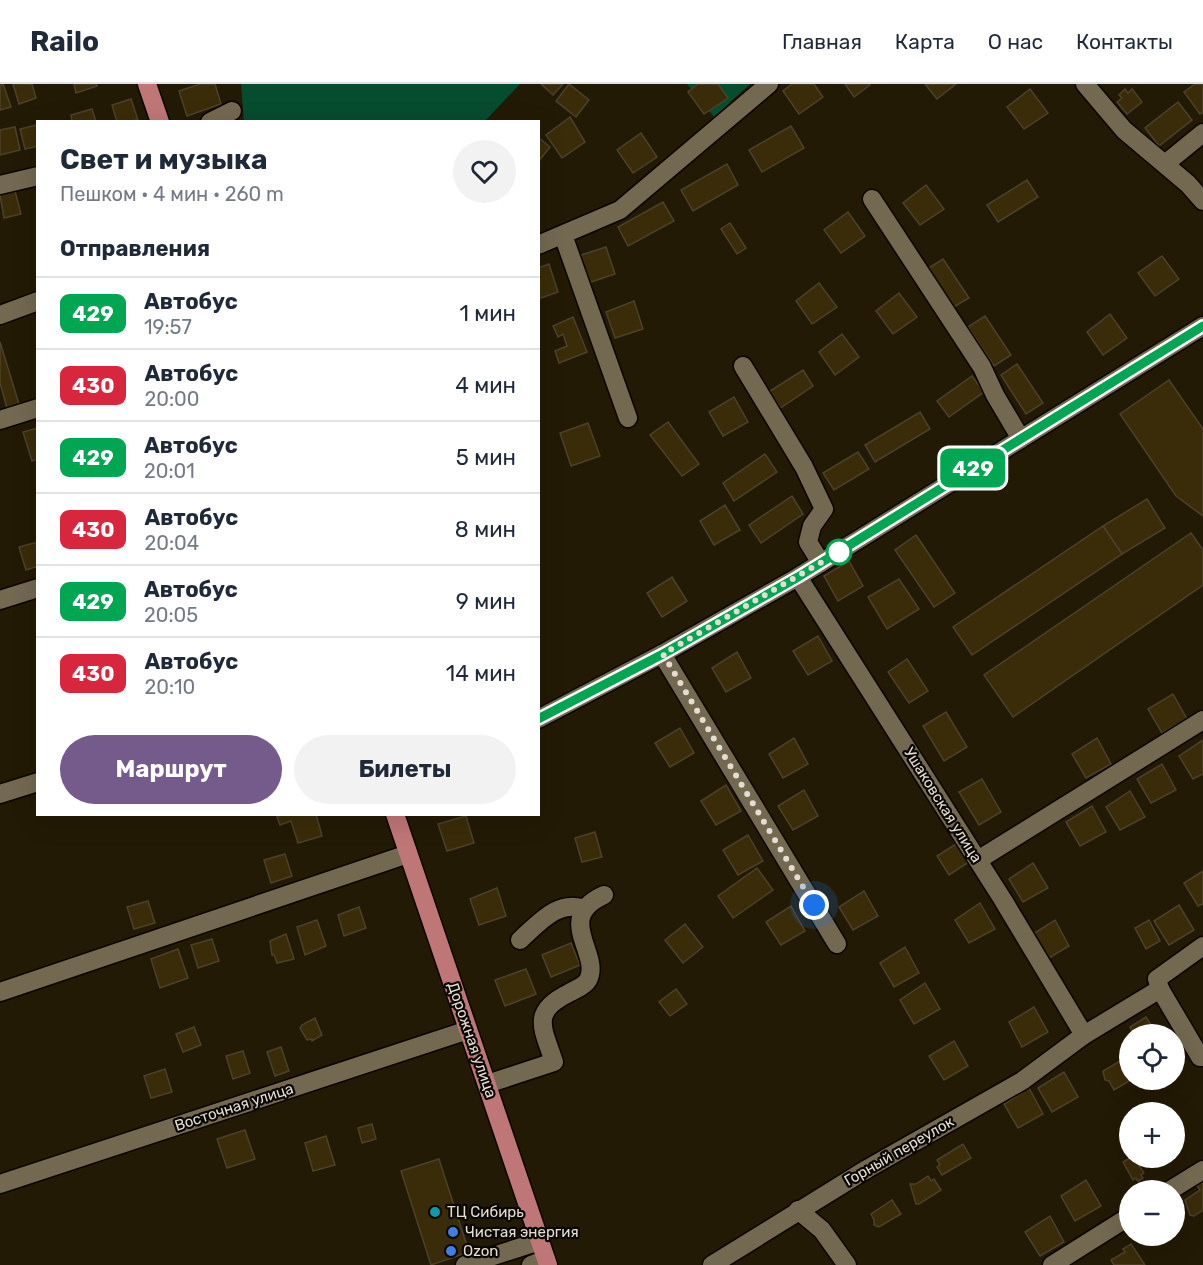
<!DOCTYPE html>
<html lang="ru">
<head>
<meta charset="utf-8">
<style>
	:root { --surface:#fff; --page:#f2f2f3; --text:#1f2937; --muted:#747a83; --line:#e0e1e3; --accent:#755b8b }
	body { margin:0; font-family:Rubik,sans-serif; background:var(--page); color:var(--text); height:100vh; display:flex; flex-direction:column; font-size:22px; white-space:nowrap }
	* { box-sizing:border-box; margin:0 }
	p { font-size:20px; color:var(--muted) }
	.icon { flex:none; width:33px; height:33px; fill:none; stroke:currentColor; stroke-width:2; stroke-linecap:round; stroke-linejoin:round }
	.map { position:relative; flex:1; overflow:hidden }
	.details { position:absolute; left:36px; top:36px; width:504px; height:696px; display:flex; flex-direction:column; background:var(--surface); border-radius:0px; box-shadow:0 6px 24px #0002 }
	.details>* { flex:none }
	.badge { padding:0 12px; border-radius:9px; font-size:21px; line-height:39px }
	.fabs { position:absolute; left:1119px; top:940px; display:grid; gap:12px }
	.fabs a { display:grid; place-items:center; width:66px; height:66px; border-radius:50%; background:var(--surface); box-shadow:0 6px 24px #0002; font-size:30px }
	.you { position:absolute; width:30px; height:30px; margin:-15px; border:4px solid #fff; border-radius:50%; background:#1a73e8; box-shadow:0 0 0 9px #1a73e833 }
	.map>.badge { position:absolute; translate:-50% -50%; box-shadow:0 0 0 3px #fff }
	h2 { padding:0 24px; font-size:22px; line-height:54px }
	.round { display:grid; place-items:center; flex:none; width:63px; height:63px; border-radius:32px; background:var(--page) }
	.summary { display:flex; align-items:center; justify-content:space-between; height:102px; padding:0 24px }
	h1 { font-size:28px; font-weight:700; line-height:45px }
	.cta { display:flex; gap:12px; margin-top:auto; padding:12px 24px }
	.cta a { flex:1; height:69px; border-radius:36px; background:var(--accent); color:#fff; font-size:24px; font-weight:700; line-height:69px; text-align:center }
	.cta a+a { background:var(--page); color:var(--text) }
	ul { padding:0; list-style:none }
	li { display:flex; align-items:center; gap:18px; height:72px; padding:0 24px; border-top:2px solid var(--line) }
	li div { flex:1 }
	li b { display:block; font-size:22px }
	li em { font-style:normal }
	li .badge { min-width:66px; font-weight:700; text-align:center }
	header { display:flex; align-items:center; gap:36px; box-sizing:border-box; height:84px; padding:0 30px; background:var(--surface); border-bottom:2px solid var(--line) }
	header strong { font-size:28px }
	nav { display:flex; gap:33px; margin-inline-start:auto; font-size:21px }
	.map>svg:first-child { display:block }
	.green { fill:#064c2f }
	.building { fill:#3a2c08; stroke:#4c412b; stroke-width:1.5 }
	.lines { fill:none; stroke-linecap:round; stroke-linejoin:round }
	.minor-casing { stroke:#0c0500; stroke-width:21 }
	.major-casing { stroke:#0c0500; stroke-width:21 }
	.minor { stroke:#736850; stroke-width:18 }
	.major { stroke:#bf7676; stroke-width:18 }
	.line-casing { stroke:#fff; stroke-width:14 }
	.line { stroke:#00a651; stroke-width:9 }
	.walk { stroke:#e4ddd0; stroke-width:6; stroke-dasharray:0 10.8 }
	.stop-dot { fill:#fff; stroke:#00a651; stroke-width:3 }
	.culture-dot { fill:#0f9aa8; stroke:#090601; stroke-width:2 }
	.shop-dot { fill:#3f7fe0; stroke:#090601; stroke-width:2 }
	.labels { text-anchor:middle; stroke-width:4.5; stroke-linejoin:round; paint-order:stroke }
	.street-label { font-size:15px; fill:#e4ddd0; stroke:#090601 }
	.poi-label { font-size:15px; fill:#e4ddd0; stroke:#090601; text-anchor:start }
</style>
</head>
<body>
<header>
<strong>Railo</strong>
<nav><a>Главная</a><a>Карта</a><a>О нас</a><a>Контакты</a></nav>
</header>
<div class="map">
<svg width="1203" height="1181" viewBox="0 0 1203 1181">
	<rect width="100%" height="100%" fill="#231a05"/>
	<g class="green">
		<path d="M241,0H520L485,37L244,38Z"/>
		<path d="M687,0H750L714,33Z"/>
	</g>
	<g class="building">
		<path d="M3,0L11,23L0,26V2Z"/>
		<path d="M13,0H32L36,14L19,20Z"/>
		<path d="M74,0H97V2L76,9Z"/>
		<path d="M200,0H215L221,20L187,32L179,7Z"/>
		<path d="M541,0H563L553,11Z"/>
		<path d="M569,0L589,16L576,33L556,17Z"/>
		<path d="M698,0H718L728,14L704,30L688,8Z"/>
		<path d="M792,0H814L823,13L799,30L783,7Z"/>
		<path d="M845,0H869L870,1L854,13Z"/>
		<path d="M925,0H956L937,15Z"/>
		<path d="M1195,0H1203V28L1200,30L1184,8Z"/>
		<path d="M1030,5L1048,29L1024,45L1007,23Z"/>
		<path d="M1125,5L1128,9L1132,5L1142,18L1127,30L1117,18L1122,14L1119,11Z"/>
		<path d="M131,15L138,36L117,38L112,21Z"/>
		<path d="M1178,18L1192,36L1159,62L1145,44Z"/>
		<path d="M92,25L96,38H72L71,31Z"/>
		<path d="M570,33L585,58L562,74L546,51Z"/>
		<path d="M37,41L38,62L25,65L20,45Z"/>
		<path d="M791,42L804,64L762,88L749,66Z"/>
		<path d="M15,43L20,66L0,71V46Z"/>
		<path d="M641,49L657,73L633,89L617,66Z"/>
		<path d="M538,53L550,63L538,78Z"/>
		<path d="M727,80L738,101L693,127L681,106Z"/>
		<path d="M1027,96L1038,113L998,138L987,121Z"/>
		<path d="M926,101L944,125L920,141L903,119Z"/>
		<path d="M15,107L21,130L4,134L0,111Z"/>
		<path d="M663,118L674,137L628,162L618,143Z"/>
		<path d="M848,128L865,152L841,169L824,146Z"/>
		<path d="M730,139L746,164L737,170L721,145Z"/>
		<path d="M606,163L615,190L588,199L578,172Z"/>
		<path d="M1162,172L1179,195L1155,212L1138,189Z"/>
		<path d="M943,175L969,214L952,224L927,185Z"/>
		<path d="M549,180L558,208L538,215V184Z"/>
		<path d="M819,199L837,223L812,240L796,217Z"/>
		<path d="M899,209L917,233L893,250L876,227Z"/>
		<path d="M634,217L643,245L615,254L606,228Z"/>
		<path d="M1110,230L1127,254L1103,271L1087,248Z"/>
		<path d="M985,232L1011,271L994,282L968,243Z"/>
		<path d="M573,233L587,268L559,279L555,267L567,262L563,250L558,253L553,242Z"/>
		<path d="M842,250L859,273L835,291L819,268Z"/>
		<path d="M0,258L19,320L7,324L0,299Z"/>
		<path d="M1017,280L1043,319L1026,330L1001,291Z"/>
		<path d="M803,286L813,302L779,325L767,309Z"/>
		<path d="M972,292L984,308L949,333L937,317Z"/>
		<path d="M1169,296L1203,345V432L1176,412L1120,330Z"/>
		<path d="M734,313L748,338L723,352L709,328Z"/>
		<path d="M920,328L930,345L875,378L865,361Z"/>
		<path d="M668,338L699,380L682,392L650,351Z"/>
		<path d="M588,339L600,372L571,382L560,349Z"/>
		<path d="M38,344V375L32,377L23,348Z"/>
		<path d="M858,368L869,385L834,406L823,389Z"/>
		<path d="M765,370L777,388L734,417L723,399Z"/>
		<path d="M792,412L803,430L761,459L749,441Z"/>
		<path d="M1147,415L1165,444L1122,470L1103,442Z"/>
		<path d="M725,421L740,446L714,461L700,437Z"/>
		<path d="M1103,442L1122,470L972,571L953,543Z"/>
		<path d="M1191,449L1203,466V501L1013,633L984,591Z"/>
		<path d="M916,451L955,509L934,523L895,466Z"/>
		<path d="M38,458V482L26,486L19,463Z"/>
		<path d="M849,477L863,502L838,517L824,492Z"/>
		<path d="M672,493L687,517L662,533L647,509Z"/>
		<path d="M899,495L919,525L887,545L868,513Z"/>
		<path d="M818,552L832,577L808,591L793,567Z"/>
		<path d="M737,568L751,594L726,608L712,584Z"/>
		<path d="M907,575L928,607L909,619L888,588Z"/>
		<path d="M1173,610L1187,635L1162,649L1148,625Z"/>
		<path d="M946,628L967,663L944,677L923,642Z"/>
		<path d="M680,644L694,669L670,683L655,659Z"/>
		<path d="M794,654L808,680L783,694L769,670Z"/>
		<path d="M1097,654L1111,680L1086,694L1072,670Z"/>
		<path d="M1203,656V690L1193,695L1179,672Z"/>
		<path d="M1162,680L1176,706L1151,719L1137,695Z"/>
		<path d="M982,695L1001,728L979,741L959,708Z"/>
		<path d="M726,701L741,727L716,741L701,717Z"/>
		<path d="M804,706L818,732L793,746L778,722Z"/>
		<path d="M1130,707L1145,733L1120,746L1106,723Z"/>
		<path d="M1092,722L1106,748L1080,762L1066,738Z"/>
		<path d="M284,730H316L322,752L298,759L291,737L280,741L277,733Z"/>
		<path d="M466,732L474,759L447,767L438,740Z"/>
		<path d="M595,748L602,773L582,778L575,754Z"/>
		<path d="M748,751L763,777L738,791L723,766Z"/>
		<path d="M956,760L969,778L949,791L937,772Z"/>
		<path d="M285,770L292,792L271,799L264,776Z"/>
		<path d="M1033,779L1048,804L1023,818L1009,795Z"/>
		<path d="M757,784L773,806L733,834L718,812Z"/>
		<path d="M1203,787V820L1198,822L1184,799Z"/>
		<path d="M497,804L506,832L479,841L470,815Z"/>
		<path d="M864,807L878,832L853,846L839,823Z"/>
		<path d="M148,817L155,839L134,845L127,823Z"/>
		<path d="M980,819L995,845L969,859L955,836Z"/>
		<path d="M1179,821L1194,846L1169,861L1154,837Z"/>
		<path d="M791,822L805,847L781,861L766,838Z"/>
		<path d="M359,823L366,844L344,852L338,831Z"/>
		<path d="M317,836L326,862L305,871L297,843Z"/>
		<path d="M1055,836L1069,862L1044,877L1030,852Z"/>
		<path d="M1149,836L1160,857L1146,865L1135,844Z"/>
		<path d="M685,840L703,863L683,879L665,856Z"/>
		<path d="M286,850L294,875L277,879L274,871H272L270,857Z"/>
		<path d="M212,855L219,877L198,884L191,861Z"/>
		<path d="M571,859L580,881L551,893L542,871Z"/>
		<path d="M905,863L919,889L894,903L880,879Z"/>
		<path d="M178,865L188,894L160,904L151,875Z"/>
		<path d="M526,885L536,910L505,922L495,896Z"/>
		<path d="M925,899L940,925L914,940L900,916Z"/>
		<path d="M676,905L687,920L670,932L659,918Z"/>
		<path d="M1034,923L1048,948L1022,963L1009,938Z"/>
		<path d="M1146,933L1157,951H1134L1130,943Z"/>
		<path d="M315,934L322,951L312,957V955L307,956L300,944L302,941Z"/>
		<path d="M194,943L201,961L183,968L176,950Z"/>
		<path d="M954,957L968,982L944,996L929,972Z"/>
		<path d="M281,963L289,987L275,992L267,968Z"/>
		<path d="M243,967L250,989L233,995L226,972Z"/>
		<path d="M1120,977L1131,996L1114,1006L1109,997L1105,996L1103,987Z"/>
		<path d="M165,985L172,1008L151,1014L144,992Z"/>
		<path d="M1064,988L1078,1013L1052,1028L1038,1004Z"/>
		<path d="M1029,1004L1043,1030L1018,1044L1004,1020Z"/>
		<path d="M372,1040L376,1055L362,1059L358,1044Z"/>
		<path d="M245,1046L255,1075L227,1084L217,1055Z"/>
		<path d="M326,1052L335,1081L313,1087L305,1059Z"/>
		<path d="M963,1060L971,1074L942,1091L937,1083L940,1081L937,1076Z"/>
		<path d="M1130,1074H1134L1144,1089L1141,1091L1143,1094L1138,1097L1136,1094L1133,1096L1123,1078Z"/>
		<path d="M439,1075L469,1168L431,1181L401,1087Z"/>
		<path d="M928,1092L931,1097L934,1095L941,1106L919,1120H916L910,1100H916Z"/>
		<path d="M1086,1096L1101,1122L1075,1137L1061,1112Z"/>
		<path d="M1203,1098V1126L1194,1132L1190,1131L1185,1116L1200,1106L1197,1101Z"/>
		<path d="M892,1116L901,1130L879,1143L874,1141V1136L871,1130Z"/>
		<path d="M1050,1132L1064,1158L1040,1172L1025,1148Z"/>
		<path d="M1131,1160L1145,1181H1114L1111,1176L1125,1168L1123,1165Z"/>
	</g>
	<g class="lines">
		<g class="minor-casing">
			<g id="minor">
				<path d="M1085,0L1124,46L1188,100L1203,117"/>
				<path d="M210,38L232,27"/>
				<path d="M1165,80L1203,49"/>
				<path d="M0,101L38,92"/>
				<path d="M872,115L982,283L995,311L1021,355"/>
				<path d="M563,151L628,334"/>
				<path d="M538,161L620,126L769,0"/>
				<path d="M0,231L38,217"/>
				<path d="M743,282L804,383L824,425L812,442L808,458L821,479"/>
				<path d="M0,336L38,324"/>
				<path d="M798,493L1003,816L1084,951"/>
				<path d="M0,516L38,504"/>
				<path d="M662,570L837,860"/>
				<path d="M538,635L662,570L798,493L1203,242"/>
				<path d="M0,710L38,698"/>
				<path d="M978,776L1203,636"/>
				<path d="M520,856C539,839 558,815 585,825"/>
				<path d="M1160,905L1157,895L1203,862"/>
				<path d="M0,908L408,770"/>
				<path d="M487,1000L554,978C543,944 530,928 569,909C575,905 584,903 588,896C602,870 553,834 604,811"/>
				<path d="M0,1100L468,946"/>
				<path d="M1169,1107L1203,1086"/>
				<path d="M798,1126L822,1146L847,1181"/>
				<path d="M465,1181L540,1157"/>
				<path d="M531,1181L546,1175"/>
				<path d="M712,1181L867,1085L1022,997L1084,951L1160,905L1200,973H1203"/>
				<path d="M1052,1181L1130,1132"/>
			</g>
		</g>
		<g class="major-casing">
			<g id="major">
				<path d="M147,0L160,38"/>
				<path d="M395,730L548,1181"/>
			</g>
		</g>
		<use href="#minor" class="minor"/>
		<use href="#major" class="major"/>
	</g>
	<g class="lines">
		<g class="line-casing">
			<path id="line" d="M538,635L663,570L798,493L1203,242"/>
		</g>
		<use href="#line" class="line"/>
		<path class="walk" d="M814,821L663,570L841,467L839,468"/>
	</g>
	<circle class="stop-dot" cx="839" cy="468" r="12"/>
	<circle class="culture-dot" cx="435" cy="1128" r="6"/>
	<g class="shop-dot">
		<circle cx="453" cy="1148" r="6"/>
		<circle cx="451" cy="1167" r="6"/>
	</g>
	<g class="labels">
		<g class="street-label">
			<text transform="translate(943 721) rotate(58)" y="5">Ушаковская улица</text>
			<text transform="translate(472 956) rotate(71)" y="5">Дорожная улица</text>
			<text transform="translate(234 1023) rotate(-18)" y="5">Восточная улица</text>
			<text transform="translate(899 1067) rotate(-30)" y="5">Горный переулок</text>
		</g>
		<g class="poi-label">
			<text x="447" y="1133">ТЦ Сибирь</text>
			<text x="465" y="1153">Чистая энергия</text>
			<text x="463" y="1172">Ozon</text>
		</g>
	</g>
</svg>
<div class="fabs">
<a><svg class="icon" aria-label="locate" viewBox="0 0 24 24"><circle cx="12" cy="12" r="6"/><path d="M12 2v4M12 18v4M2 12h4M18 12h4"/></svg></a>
<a>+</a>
<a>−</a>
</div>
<div class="you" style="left:814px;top:821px"></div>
<b class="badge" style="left:973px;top:384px;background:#00a651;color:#fff">429</b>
<section class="details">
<div class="summary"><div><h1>Свет и музыка</h1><p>Пешком · 4 мин · 260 m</p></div><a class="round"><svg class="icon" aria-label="heart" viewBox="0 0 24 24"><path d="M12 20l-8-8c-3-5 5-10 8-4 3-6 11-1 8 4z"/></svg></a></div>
<h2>Отправления</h2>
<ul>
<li><span class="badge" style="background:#00a651;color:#fff">429</span><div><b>Автобус</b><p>19:57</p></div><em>1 мин</em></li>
<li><span class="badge" style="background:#d7263d;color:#fff">430</span><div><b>Автобус</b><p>20:00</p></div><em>4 мин</em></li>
<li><span class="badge" style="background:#00a651;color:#fff">429</span><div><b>Автобус</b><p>20:01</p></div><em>5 мин</em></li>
<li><span class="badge" style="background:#d7263d;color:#fff">430</span><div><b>Автобус</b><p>20:04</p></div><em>8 мин</em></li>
<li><span class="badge" style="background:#00a651;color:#fff">429</span><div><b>Автобус</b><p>20:05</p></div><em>9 мин</em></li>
<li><span class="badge" style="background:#d7263d;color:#fff">430</span><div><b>Автобус</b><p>20:10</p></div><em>14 мин</em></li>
</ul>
<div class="cta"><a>Маршрут</a><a>Билеты</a></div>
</section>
</div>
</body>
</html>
